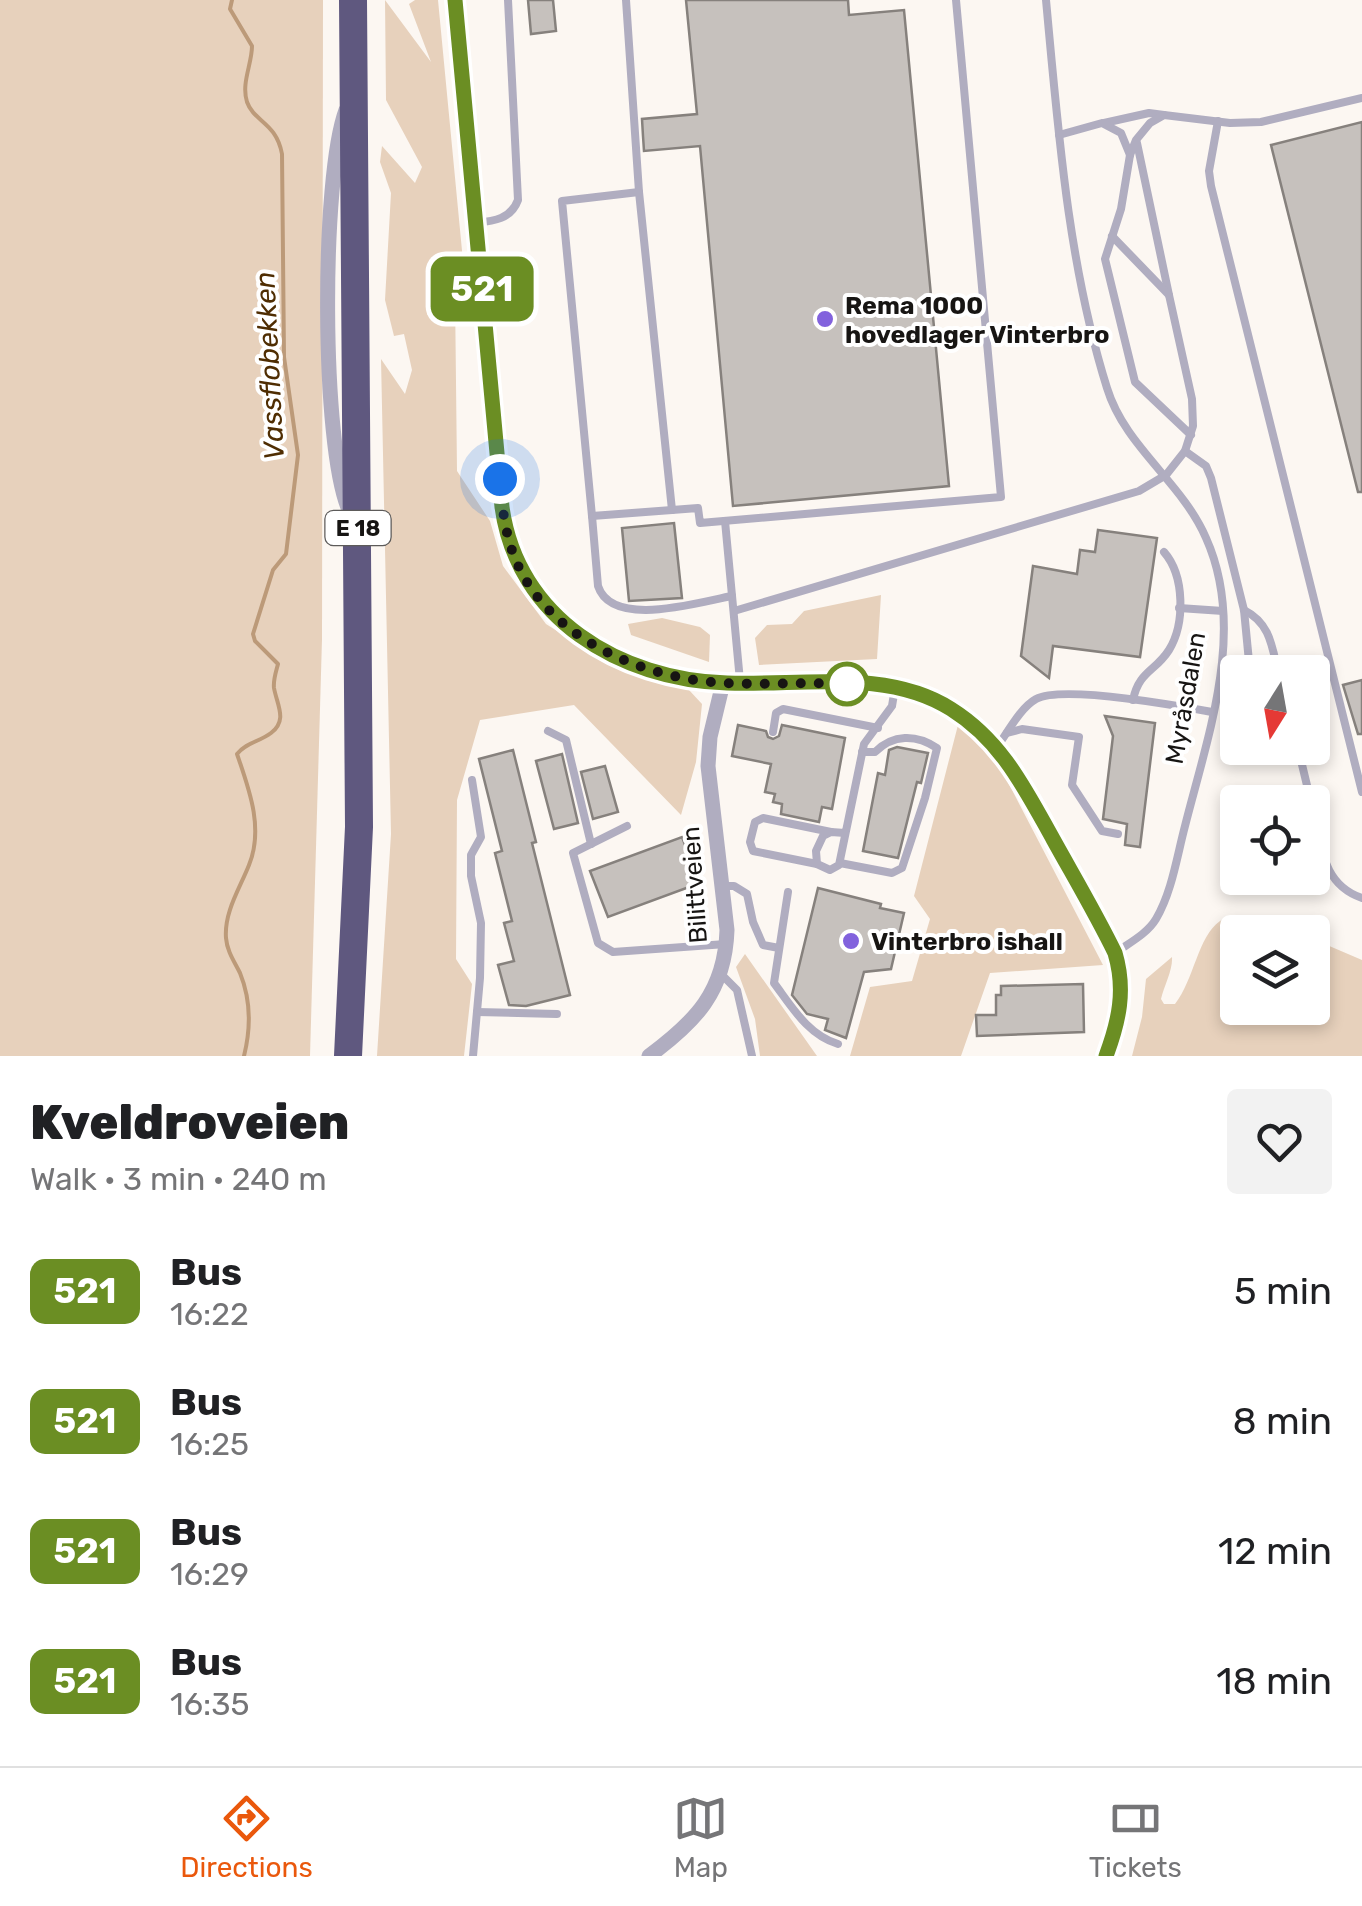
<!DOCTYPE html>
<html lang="en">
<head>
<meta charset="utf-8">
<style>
	:root { --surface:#fff; --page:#f2f2f2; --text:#202124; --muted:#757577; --line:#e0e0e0; --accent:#ea580c }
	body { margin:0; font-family:Rubik,sans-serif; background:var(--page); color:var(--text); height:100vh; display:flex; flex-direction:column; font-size:38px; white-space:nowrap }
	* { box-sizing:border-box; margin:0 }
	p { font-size:32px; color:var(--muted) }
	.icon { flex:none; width:55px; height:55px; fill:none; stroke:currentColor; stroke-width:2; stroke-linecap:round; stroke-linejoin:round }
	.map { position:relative; height:1056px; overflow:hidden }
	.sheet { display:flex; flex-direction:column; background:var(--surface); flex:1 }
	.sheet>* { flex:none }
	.badge { padding:0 20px; border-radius:15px; font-size:35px; line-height:65px }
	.needle { width:65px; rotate:191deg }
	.controls { position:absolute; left:1220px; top:655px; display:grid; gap:20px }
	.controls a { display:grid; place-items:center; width:110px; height:110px; border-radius:10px; background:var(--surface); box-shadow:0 5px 15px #0003; font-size:50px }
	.you { position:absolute; width:50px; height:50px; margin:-25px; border:8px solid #fff; border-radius:50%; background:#1a73e8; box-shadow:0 0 0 15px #1a73e833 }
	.map>.badge { position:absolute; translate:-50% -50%; box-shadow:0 0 0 5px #fff }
	.round { display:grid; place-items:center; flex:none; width:105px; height:105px; border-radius:10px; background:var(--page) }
	.summary { display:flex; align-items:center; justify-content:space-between; height:170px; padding:0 30px }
	h1 { font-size:48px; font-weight:800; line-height:75px }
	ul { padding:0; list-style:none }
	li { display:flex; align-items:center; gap:30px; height:130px; padding:0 30px }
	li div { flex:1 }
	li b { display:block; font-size:38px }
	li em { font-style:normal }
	li .badge { min-width:110px; font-weight:700; text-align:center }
	.tabs { display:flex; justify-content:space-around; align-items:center; height:140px; border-top:2px solid var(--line); background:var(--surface); font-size:28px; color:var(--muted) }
	.tabs a { display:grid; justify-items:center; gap:5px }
	.tabs .on { color:var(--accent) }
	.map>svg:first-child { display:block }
	.green { fill:#e7d1bc }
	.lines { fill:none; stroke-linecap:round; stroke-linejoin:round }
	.stream { stroke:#bc9a79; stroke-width:4 }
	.building { fill:#c6c1bd; stroke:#86817d; stroke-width:2.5 }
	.lane { stroke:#b0adc0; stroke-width:8 }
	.street { stroke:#b0adc0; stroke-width:15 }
	.highway { stroke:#5f587f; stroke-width:28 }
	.line-casing { stroke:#fff; stroke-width:22 }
	.line { stroke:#6b8e23; stroke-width:15 }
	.walk { stroke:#171513; stroke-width:10; stroke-dasharray:0 18 }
	.poi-dot { fill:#8262dd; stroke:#fff; stroke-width:4 }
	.stop-dot { fill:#fff; stroke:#6b8e23; stroke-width:5 }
	.labels { text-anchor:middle; stroke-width:8; stroke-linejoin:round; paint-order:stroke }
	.shield { fill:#fff; stroke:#5d5b5a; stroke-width:2.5 }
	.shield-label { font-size:22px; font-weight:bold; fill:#171513 }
	.poi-label { font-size:25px; font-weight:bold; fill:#171513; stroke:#fff; text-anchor:start }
	.street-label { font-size:25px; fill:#171513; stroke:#fff }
	.water-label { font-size:28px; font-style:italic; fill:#4f2d02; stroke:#fff }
</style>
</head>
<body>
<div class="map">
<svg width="1362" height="1056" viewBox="0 0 1362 1056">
	<rect width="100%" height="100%" fill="#fcf7f2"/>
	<g class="green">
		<path d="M0,0H323L322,639L310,1056H0Z"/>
		<path d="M385,0L431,62L409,4L415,0H438L463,261L470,291L455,294L457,471L490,521L503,566L546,624L614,667L689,690L702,704L696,762L681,815L574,705L480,720L457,800L456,959L472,984L464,1056H377L391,834L381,359L405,394L412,370L404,334L394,336L385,300L391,193L380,162L382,146L415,183L422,167L386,100Z"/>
		<path d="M881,595L877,659L759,665L755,638L767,625L792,624L804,611Z"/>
		<path d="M662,618L700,627L710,635L709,662L631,635L628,624Z"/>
		<path d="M958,725L998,763L1103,965L990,973L961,1056H850L870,987L912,981L930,919L914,896Z"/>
		<path d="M1243,915L1293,932H1238V1008H1312L1313,939L1362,960V1056H1132L1142,1017L1146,979L1172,957C1173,970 1164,986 1161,999L1164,1004H1175C1194,980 1198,936 1220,921C1226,917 1236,917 1243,915Z"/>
		<path d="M745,954L817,1056H760L755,1019L736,967Z"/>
	</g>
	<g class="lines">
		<path class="stream" d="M232,0L230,9L252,46C252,64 241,83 247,102C254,122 276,122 282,154L284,357L298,455L286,554L273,570L253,634L255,641L278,664C276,672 273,680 274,688C277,705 288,720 271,733C259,742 247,742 237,754C249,789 264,828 249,865C240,888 224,912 226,938C227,951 234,961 240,973C251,1000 251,1028 244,1056"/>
	</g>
	<g class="building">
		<path d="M528,0H553L556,31L531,34Z"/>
		<path d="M686,0H848L849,15L904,10L949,486L733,506L700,146L644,151L643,136L642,119L697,114Z"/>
		<path d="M1362,122V492H1358L1271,145Z"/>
		<path d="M674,523L682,598L629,601L622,528Z"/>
		<path d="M1098,530L1157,538L1140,657L1053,646L1049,678L1021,656L1033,566L1077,574L1080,550L1095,552Z"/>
		<path d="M1362,680V734H1358L1343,685Z"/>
		<path d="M1105,716L1155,723L1140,847L1125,845L1127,824L1103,819L1113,736Z"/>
		<path d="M738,725L766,731L768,737L773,739L779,736L782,725L845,738L832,809L822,807L819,822L781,814L782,804L773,802L775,794L765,792L771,764L732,756Z"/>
		<path d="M897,747L928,753L921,783L917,782L898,858L863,851L878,773L885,775L889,750Z"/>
		<path d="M513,750L536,842L532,843L570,995L526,1006L509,1005L498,965L514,961L504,923L512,921L495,853L502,851L479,759Z"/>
		<path d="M562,754L578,823L554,829L536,761Z"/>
		<path d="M605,766L618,812L593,819L581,772Z"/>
		<path d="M682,837L700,883L608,917L590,871Z"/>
		<path d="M818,888L881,904L880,908L904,913L891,969L864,972L846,1038L825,1030L828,1019L807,1014L792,995Z"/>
		<path d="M1083,984L1084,1032L977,1036L976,1015H996V995H1001V986Z"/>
	</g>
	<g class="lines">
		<g class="lane">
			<path d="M626,0L639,192L672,510L698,508L700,523L1001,497L956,0"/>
			<path d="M1046,0C1058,129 1068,264 1107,388C1125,447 1182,482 1206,538C1247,629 1208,735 1185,826C1177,856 1172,892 1156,919C1147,934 1129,943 1115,953"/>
			<path d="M1218,121L1209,171L1211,186L1362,792"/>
			<path d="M1104,123L1149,113L1164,115"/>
			<path d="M1059,135L1102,123L1121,133L1130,155"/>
			<path d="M1137,143L1169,295"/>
			<path d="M639,192L562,201L592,516L672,510"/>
			<path d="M476,223C494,221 511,219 518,200L508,0"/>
			<path d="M1191,435L1135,382L1105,259L1121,209L1130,155L1136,140L1150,123L1164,115L1230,123L1261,122L1362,98"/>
			<path d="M1185,451L1206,466L1211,478L1244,610L1250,672"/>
			<path d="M592,516L598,586C612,629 699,602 732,596"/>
			<path d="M725,521L740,681"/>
			<path d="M1179,608L1223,611"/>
			<path d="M1244,610C1270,623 1272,646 1278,672"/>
			<path d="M734,611L1139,491L1166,475L1185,451L1193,426L1192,399L1169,295L1112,236"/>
			<path d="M1133,700C1139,671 1155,672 1169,650C1185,624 1185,576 1164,552"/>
			<path d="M548,731L566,740L591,844"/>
			<path d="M773,732L776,713L783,709L878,728"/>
			<path d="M1007,733L1022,729L1079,737L1072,785L1102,831L1118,834"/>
			<path d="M997,747C1008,732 1020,708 1036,699C1063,685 1179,706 1212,712"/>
			<path d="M1298,748L1311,802"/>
			<path d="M472,780L481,837L471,855V876L481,923L480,978L473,1056"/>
			<path d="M1312,807C1322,845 1321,884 1362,898"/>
			<path d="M627,826L573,853L598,943L613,952L726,944"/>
			<path d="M845,833L831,832L823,836L816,851L817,864L830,870L839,865L864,744L892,706L895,688"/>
			<path d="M840,863L892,873L902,868L925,798L937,748C916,734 893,734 875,752H862"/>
			<path d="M817,864L753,851L750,842L755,822L763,818L831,832"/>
			<path d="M723,886H734L747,894L753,922L763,945L779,948"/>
			<path d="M788,892L774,983C792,1007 808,1035 838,1044"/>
			<path d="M720,973L737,990L752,1056"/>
			<path d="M477,1012L557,1014"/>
		</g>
		<g class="street">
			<path d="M455,0L502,507C518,618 620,680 727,683C800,686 887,669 951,709C1004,742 1028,794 1057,846C1077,881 1097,917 1115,953C1126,989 1119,1021 1106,1056"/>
			<path d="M346,110C321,177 321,445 349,510"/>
			<path d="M649,1056C695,1022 725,992 727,930L708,766L710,737L723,683"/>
		</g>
		<path class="highway" d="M348,1056L359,827L353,0"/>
	</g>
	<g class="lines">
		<g class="line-casing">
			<path id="line" d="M455,0L502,507C517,618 620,680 727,683C800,686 887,668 951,709C1002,741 1025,789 1053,839C1074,877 1096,914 1115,953C1126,990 1119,1021 1106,1056"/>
		</g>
		<use href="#line" class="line"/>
		<path class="walk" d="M500,479C502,507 505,535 516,561C549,639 644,679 724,683C765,685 806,682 847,684"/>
	</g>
	<g class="poi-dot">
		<circle cx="825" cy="319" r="10"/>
		<circle cx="851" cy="941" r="10"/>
	</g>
	<circle class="stop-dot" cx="847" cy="684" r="20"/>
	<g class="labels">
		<rect class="shield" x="325.5" y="511" width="65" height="34" rx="8"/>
		<g class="shield-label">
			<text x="358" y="536">E 18</text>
		</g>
		<g class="poi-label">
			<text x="845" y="314">Rema 1000<tspan x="845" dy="29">hovedlager Vinterbro</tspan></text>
			<text x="871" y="950">Vinterbro ishall</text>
		</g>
		<g class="street-label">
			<text transform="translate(1185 698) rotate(-80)" y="9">Myråsdalen</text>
			<text transform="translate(694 885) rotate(-94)" y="9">Bilittveien</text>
		</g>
		<g class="water-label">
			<text transform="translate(269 366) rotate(-93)" y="10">Vassflobekken</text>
		</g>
	</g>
</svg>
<div class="controls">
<a><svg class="needle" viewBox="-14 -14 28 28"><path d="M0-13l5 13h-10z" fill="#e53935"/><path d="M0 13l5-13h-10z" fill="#757577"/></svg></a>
<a><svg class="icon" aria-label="locate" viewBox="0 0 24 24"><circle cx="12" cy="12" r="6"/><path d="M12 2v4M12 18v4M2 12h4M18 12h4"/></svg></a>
<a><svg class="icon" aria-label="layers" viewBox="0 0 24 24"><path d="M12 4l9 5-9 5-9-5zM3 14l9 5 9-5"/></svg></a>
</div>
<div class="you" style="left:500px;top:479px"></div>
<b class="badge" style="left:482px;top:289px;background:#6b8e23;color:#fff">521</b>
</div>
<section class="sheet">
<div class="summary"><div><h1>Kveldroveien</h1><p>Walk · 3 min · 240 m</p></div><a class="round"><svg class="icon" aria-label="heart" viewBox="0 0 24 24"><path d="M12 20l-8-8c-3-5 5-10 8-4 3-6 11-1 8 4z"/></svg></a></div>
<ul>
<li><span class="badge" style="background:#6b8e23;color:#fff">521</span><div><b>Bus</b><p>16:22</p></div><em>5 min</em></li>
<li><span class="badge" style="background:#6b8e23;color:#fff">521</span><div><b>Bus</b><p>16:25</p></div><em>8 min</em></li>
<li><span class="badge" style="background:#6b8e23;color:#fff">521</span><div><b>Bus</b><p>16:29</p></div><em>12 min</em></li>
<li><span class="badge" style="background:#6b8e23;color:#fff">521</span><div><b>Bus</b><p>16:35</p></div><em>18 min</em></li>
</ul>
</section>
<nav class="tabs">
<a class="on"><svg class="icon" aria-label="directions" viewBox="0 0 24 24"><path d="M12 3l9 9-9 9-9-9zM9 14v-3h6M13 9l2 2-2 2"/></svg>Directions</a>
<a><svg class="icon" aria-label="map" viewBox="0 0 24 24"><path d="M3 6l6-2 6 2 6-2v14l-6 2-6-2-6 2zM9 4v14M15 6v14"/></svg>Map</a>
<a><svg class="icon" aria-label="tickets" viewBox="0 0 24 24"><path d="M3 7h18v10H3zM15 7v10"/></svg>Tickets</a>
</nav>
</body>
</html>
